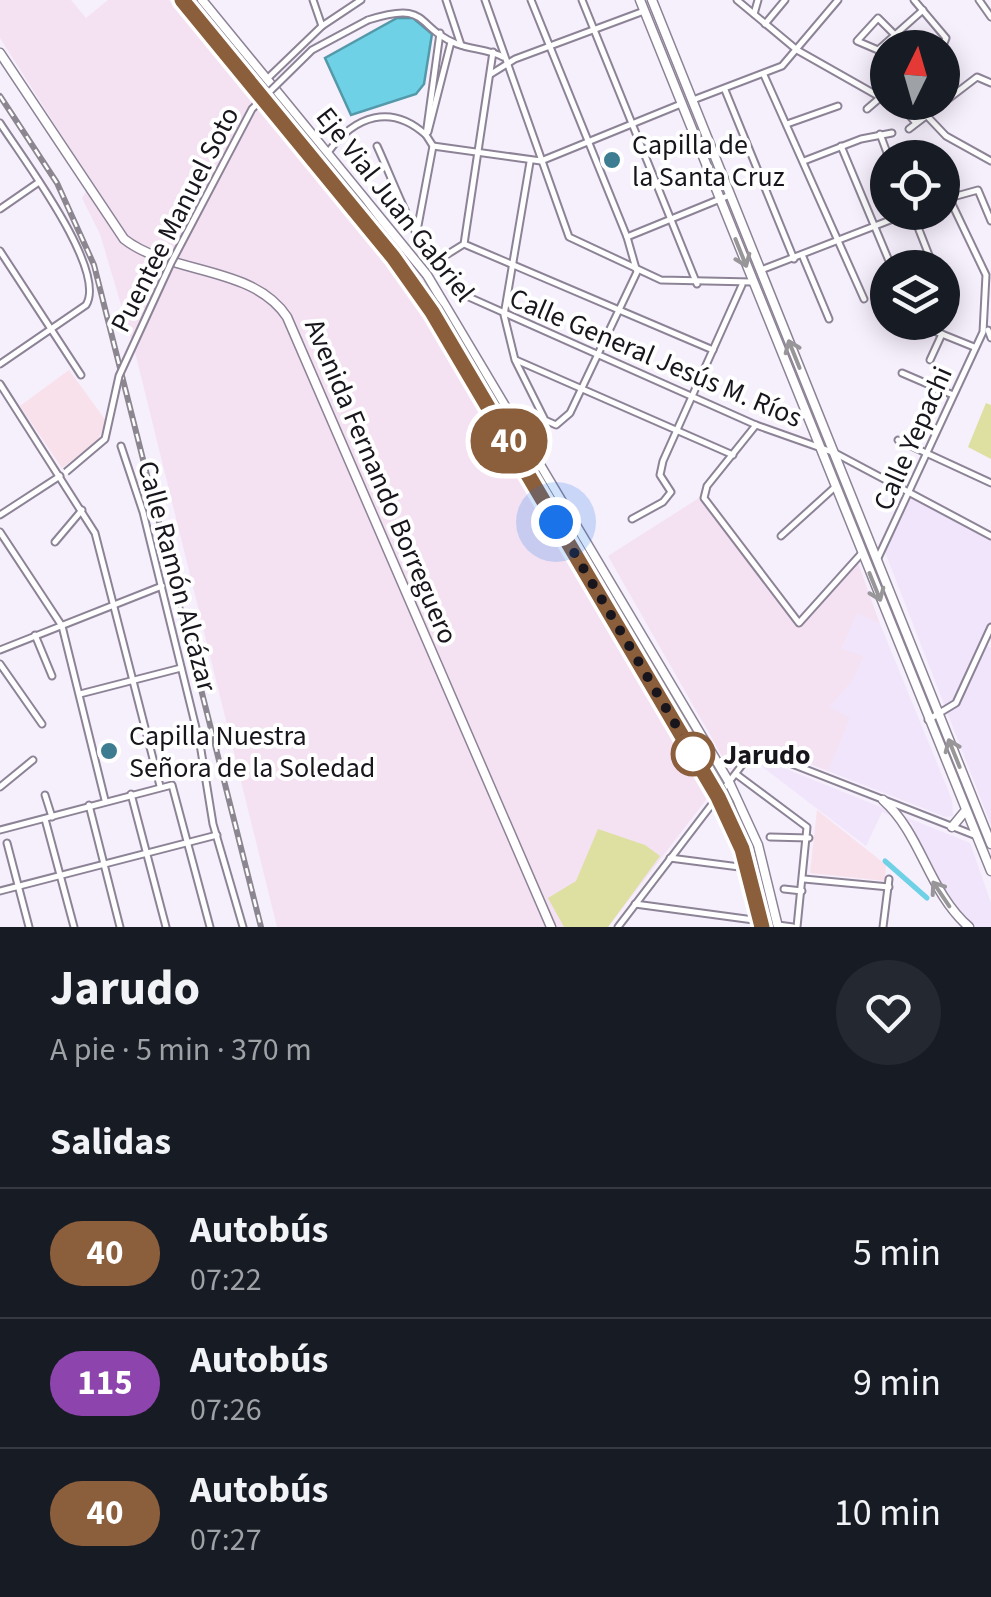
<!DOCTYPE html>
<html lang="es">
<head>
<meta charset="utf-8">
<style>
	:root { --surface:#171b24; --page:#242831; --text:#f1f3f6; --muted:#9ea1a6; --line:#363941 }
	body { margin:0; font-family:"Source Sans 3",sans-serif; background:var(--page); color:var(--text); height:100vh; display:flex; flex-direction:column; font-size:38px; white-space:nowrap }
	* { box-sizing:border-box; margin:0 }
	p { font-size:32px; color:var(--muted) }
	.icon { flex:none; width:55px; height:55px; fill:none; stroke:currentColor; stroke-width:2; stroke-linecap:round; stroke-linejoin:round }
	.map { position:relative; height:927px; overflow:hidden }
	.drawer { display:flex; flex-direction:column; background:var(--surface); flex:1 }
	.drawer>* { flex:none }
	.badge { padding:0 20px; border-radius:32px; font-size:35px; line-height:65px }
	.needle { width:65px; rotate:5deg }
	.fabs { position:absolute; left:870px; top:30px; display:grid; gap:20px }
	.fabs a { display:grid; place-items:center; width:90px; height:90px; border-radius:50%; background:var(--surface); box-shadow:0 5px 25px #0003; font-size:50px }
	.you { position:absolute; width:50px; height:50px; margin:-25px; border:8px solid #fff; border-radius:50%; background:#1a73e8; box-shadow:0 0 0 15px #1a73e833 }
	.map>.badge { position:absolute; translate:-50% -50%; box-shadow:0 0 0 5px #fff }
	h2 { padding:0 50px; font-size:38px; line-height:90px }
	.round { display:grid; place-items:center; flex:none; width:105px; height:105px; border-radius:52px; background:var(--page) }
	.headline { display:flex; align-items:center; justify-content:space-between; height:170px; padding:0 50px }
	h1 { font-size:48px; font-weight:700; line-height:75px }
	ul { padding:0; list-style:none }
	li { display:flex; align-items:center; gap:30px; height:130px; padding:0 50px; border-top:2px solid var(--line) }
	li div { flex:1 }
	li b { display:block; font-size:38px }
	li em { font-style:normal }
	li .badge { min-width:110px; font-weight:700; text-align:center }
	.map>svg:first-child { display:block }
	.built { fill:#f1e5fb }
	.industrial { fill:#f4e2f3 }
	.education { fill:#f9e1ec }
	.green { fill:#dde0a1 }
	.water { fill:#6ed1e6; stroke:#5499a9; stroke-width:2.5 }
	.lines { fill:none; stroke-linecap:round; stroke-linejoin:round }
	.canal { stroke:#6ed1e6; stroke-width:5 }
	.minor-casing { stroke:#8d8396; stroke-width:9 }
	.major-casing { stroke:#8d8396; stroke-width:11 }
	.minor { stroke:#fff; stroke-width:5 }
	.major { stroke:#fff; stroke-width:8 }
	.rail-casing { stroke:#8b8690; stroke-width:6 }
	.rail { stroke:#fff; stroke-width:2.5; stroke-dasharray:8; stroke-linecap:butt }
	.minor-bridge-casing { stroke:#8d8396; stroke-width:9; stroke-linecap:butt }
	.minor-bridge { stroke:#fff; stroke-width:5 }
	.oneway { stroke:#989699 }
	.line-casing { stroke:#fff; stroke-width:22 }
	.line { stroke:#8b5e3c; stroke-width:15 }
	.walk { stroke:#19151c; stroke-width:10; stroke-dasharray:0 18 }
	.poi-dot { fill:#3d7c91; stroke:#fff; stroke-width:4 }
	.stop-dot { fill:#fff; stroke:#8b5e3c; stroke-width:5 }
	.labels { text-anchor:middle; stroke-width:8; stroke-linejoin:round; paint-order:stroke }
	.poi-label { font-size:28px; fill:#19151c; stroke:#fff; text-anchor:start }
	.street-label { font-size:28px; fill:#19151c; stroke:#fff }
	.stop-label { font-size:28px; font-weight:bold; fill:#19151c; stroke:#fff; text-anchor:start }
</style>
</head>
<body>
<div class="map">
<svg width="991" height="927" viewBox="0 0 991 927">
	<rect width="100%" height="100%" fill="#f6effc"/>
	<g class="built">
		<path d="M908,496L991,540V628L985,644L991,648V825L882,544Z"/>
		<path d="M857,612L880,624L952,800L953,816L946,817L828,771L849,719L828,707L852,681L864,656L842,650Z"/>
		<path d="M766,761L970,843L991,903V927H974L951,905L923,855L912,823L882,812L866,846L756,762Z"/>
	</g>
	<g class="industrial">
		<path d="M0,0H71L86,18L108,0H169L417,298L709,796L608,927H277L135,352L100,234L82,198L92,183L0,38Z"/>
		<path d="M699,498L801,623L858,563L880,624L857,613L842,649L864,656L852,681L829,707L850,718L828,771L763,746L746,751L730,770L608,556Z"/>
	</g>
	<g class="education">
		<path d="M69,370L106,421L98,440L62,468L20,406Z"/>
		<path d="M817,810L886,865L885,881L810,873Z"/>
	</g>
	<g class="green">
		<path d="M986,403L991,405V459L968,447Z"/>
		<path d="M598,829L645,845L660,856L608,927H564L548,898L576,881Z"/>
	</g>
	<path class="water" d="M397,18H413L432,34L424,84L416,94L351,115L325,58Z"/>
	<g class="lines">
		<path class="canal" d="M885,861L927,898"/>
		<g class="minor-casing">
			<g id="minor">
				<path d="M313,0L322,26"/>
				<path d="M446,0L461,45"/>
				<path d="M485,0L569,237L661,280L752,282"/>
				<path d="M582,0L697,284"/>
				<path d="M737,0L797,50L880,97"/>
				<path d="M914,0L946,38L942,48"/>
				<path d="M979,0L991,17"/>
				<path d="M754,14L758,0"/>
				<path d="M368,20C431,0 414,27 457,44C473,50 488,49 503,57"/>
				<path d="M765,24L785,0"/>
				<path d="M894,34L878,18L857,41L878,50L923,10"/>
				<path d="M491,74L515,59L644,11"/>
				<path d="M764,75L864,299"/>
				<path d="M268,78L322,26L361,0"/>
				<path d="M725,90L794,259"/>
				<path d="M693,100L782,66L838,0"/>
				<path d="M898,102L916,123"/>
				<path d="M867,109L888,91"/>
				<path d="M927,116L946,136L991,161"/>
				<path d="M0,123C21,156 108,270 86,305L0,364"/>
				<path d="M787,124L838,106"/>
				<path d="M909,129L977,77L991,83"/>
				<path d="M428,132L451,42"/>
				<path d="M880,134L889,158"/>
				<path d="M377,146C397,189 423,267 462,294L756,425L835,453L991,536"/>
				<path d="M433,146L541,161L681,104"/>
				<path d="M841,146L892,268"/>
				<path d="M329,151C355,116 391,103 426,135"/>
				<path d="M804,161L861,139L892,133"/>
				<path d="M530,162L504,315L515,360L545,420L556,425L570,413L637,272L627,237L531,0"/>
				<path d="M942,200L978,190L991,221"/>
				<path d="M0,209L39,182"/>
				<path d="M912,212L934,268"/>
				<path d="M417,231L433,146L426,135L440,33"/>
				<path d="M627,237L730,195"/>
				<path d="M464,244L713,350"/>
				<path d="M0,251L81,375"/>
				<path d="M803,257L829,319"/>
				<path d="M435,262L464,244L493,52"/>
				<path d="M761,270L911,212"/>
				<path d="M942,288L946,296"/>
				<path d="M917,324L974,347"/>
				<path d="M988,330L991,338"/>
				<path d="M516,360L733,455"/>
				<path d="M930,360L942,334"/>
				<path d="M902,373L953,395"/>
				<path d="M0,384L95,533L160,786"/>
				<path d="M756,425L707,486L704,498L799,623L861,554"/>
				<path d="M898,440L991,483"/>
				<path d="M121,446L143,512L200,744L213,824L243,927"/>
				<path d="M0,515L60,476"/>
				<path d="M632,519L663,502L671,492L660,475L663,461L742,285"/>
				<path d="M0,532L62,626L105,800"/>
				<path d="M781,536L835,487"/>
				<path d="M55,542L82,510"/>
				<path d="M877,560L983,332L986,275L942,183"/>
				<path d="M35,635L52,676"/>
				<path d="M0,650L162,586"/>
				<path d="M0,664L42,724"/>
				<path d="M80,694L181,668"/>
				<path d="M928,720L956,703L991,627"/>
				<path d="M736,774L807,827L797,927"/>
				<path d="M0,787L33,760"/>
				<path d="M131,794L166,927"/>
				<path d="M45,795L52,817"/>
				<path d="M89,805L120,927"/>
				<path d="M45,819L74,927"/>
				<path d="M0,830L172,785L210,927"/>
				<path d="M770,837L809,838"/>
				<path d="M7,843L29,927"/>
				<path d="M670,858L747,868"/>
				<path d="M804,879L889,887"/>
				<path d="M784,889L802,891"/>
				<path d="M0,891L217,835"/>
				<path d="M635,904L761,921"/>
				<path d="M778,925L793,927"/>
				<path d="M618,927L742,765L757,754L769,755L974,835"/>
				<path d="M883,927L889,879"/>
			</g>
		</g>
		<g class="major-casing">
			<g id="major">
				<path d="M182,0L393,257L432,313L719,797L742,849L762,927"/>
				<path d="M202,0L427,275L729,782L758,845L778,927"/>
				<path d="M640,0L991,871"/>
				<path d="M652,0L991,844"/>
				<path d="M0,53L124,239C170,275 253,265 287,317L551,927"/>
				<path d="M883,800C922,835 928,891 969,927"/>
				<path d="M952,827L966,810"/>
			</g>
		</g>
		<use href="#minor" class="minor"/>
		<use href="#major" class="major"/>
		<g class="rail-casing">
			<g id="rail">
				<path d="M193,0L362,205L440,308L731,802L751,855L768,927"/>
				<path d="M0,96L57,183L94,265L261,927"/>
			</g>
		</g>
		<use href="#rail" class="rail"/>
		<g class="minor-bridge-casing">
			<path id="minor-bridge" d="M66,472L105,439L119,376L171,263L252,109L312,50L368,20"/>
		</g>
		<use href="#minor-bridge" class="minor-bridge"/>
	</g>
	<defs><path id="oneway-shaft" d="M-6 0H5M1.5-3L5.5 0L1.5 3" fill="none" stroke-width="1.6" stroke-linecap="round" stroke-linejoin="round" transform="scale(2.5)"/></defs>
	<g class="oneway">
		<use href="#oneway-shaft" transform="translate(741 253) rotate(68)"/>
		<use href="#oneway-shaft" transform="translate(794 354) rotate(-112)"/>
		<use href="#oneway-shaft" transform="translate(875 587) rotate(68)"/>
		<use href="#oneway-shaft" transform="translate(954 753) rotate(-112)"/>
		<use href="#oneway-shaft" transform="translate(941 894) rotate(-124)"/>
	</g>
	<g class="lines">
		<g class="line-casing">
			<path id="line" d="M182,0L393,257L432,312L718,797L742,849L762,927"/>
		</g>
		<use href="#line" class="line"/>
		<path class="walk" d="M556,522L696,759L693,754"/>
	</g>
	<g class="poi-dot">
		<circle cx="612" cy="160" r="10"/>
		<circle cx="109" cy="751" r="10"/>
	</g>
	<circle class="stop-dot" cx="693" cy="754" r="20"/>
	<g class="labels">
		<g class="poi-label">
			<text x="632" y="154">Capilla de<tspan x="632" dy="32">la Santa Cruz</tspan></text>
			<text x="129" y="745">Capilla Nuestra<tspan x="129" dy="32">Señora de la Soledad</tspan></text>
		</g>
		<g class="street-label">
			<text transform="translate(396 204) rotate(52)" y="10">Eje Vial Juan Gabriel</text>
			<text transform="translate(174 219) rotate(-63)" y="10">Puentee Manuel Soto</text>
			<text transform="translate(656 357) rotate(23)" y="10">Calle General Jesús M. Ríos</text>
			<text transform="translate(912 438) rotate(-66)" y="10">Calle Yepachi</text>
			<text transform="translate(382 481) rotate(67)" y="10">Avenida Fernando Borreguero</text>
			<text transform="translate(178 576) rotate(75)" y="10">Calle Ramón Alcázar</text>
		</g>
		<g class="stop-label">
			<text x="723" y="764">Jarudo</text>
		</g>
	</g>
</svg>
<div class="fabs">
<a><svg class="needle" viewBox="-14 -14 28 28"><path d="M0-13l5 13h-10z" fill="#e53935"/><path d="M0 13l5-13h-10z" fill="#9ea1a6"/></svg></a>
<a><svg class="icon" aria-label="locate" viewBox="0 0 24 24"><circle cx="12" cy="12" r="6"/><path d="M12 2v4M12 18v4M2 12h4M18 12h4"/></svg></a>
<a><svg class="icon" aria-label="layers" viewBox="0 0 24 24"><path d="M12 4l9 5-9 5-9-5zM3 14l9 5 9-5"/></svg></a>
</div>
<div class="you" style="left:556px;top:522px"></div>
<b class="badge" style="left:509px;top:441px;background:#8b5e3c;color:#fff">40</b>
</div>
<section class="drawer">
<div class="headline"><div><h1>Jarudo</h1><p>A pie · 5 min · 370 m</p></div><a class="round"><svg class="icon" aria-label="heart" viewBox="0 0 24 24"><path d="M12 20l-8-8c-3-5 5-10 8-4 3-6 11-1 8 4z"/></svg></a></div>
<h2>Salidas</h2>
<ul>
<li><span class="badge" style="background:#8b5e3c;color:#fff">40</span><div><b>Autobús</b><p>07:22</p></div><em>5 min</em></li>
<li><span class="badge" style="background:#8e44ad;color:#fff">115</span><div><b>Autobús</b><p>07:26</p></div><em>9 min</em></li>
<li><span class="badge" style="background:#8b5e3c;color:#fff">40</span><div><b>Autobús</b><p>07:27</p></div><em>10 min</em></li>
</ul>
</section>
</body>
</html>
